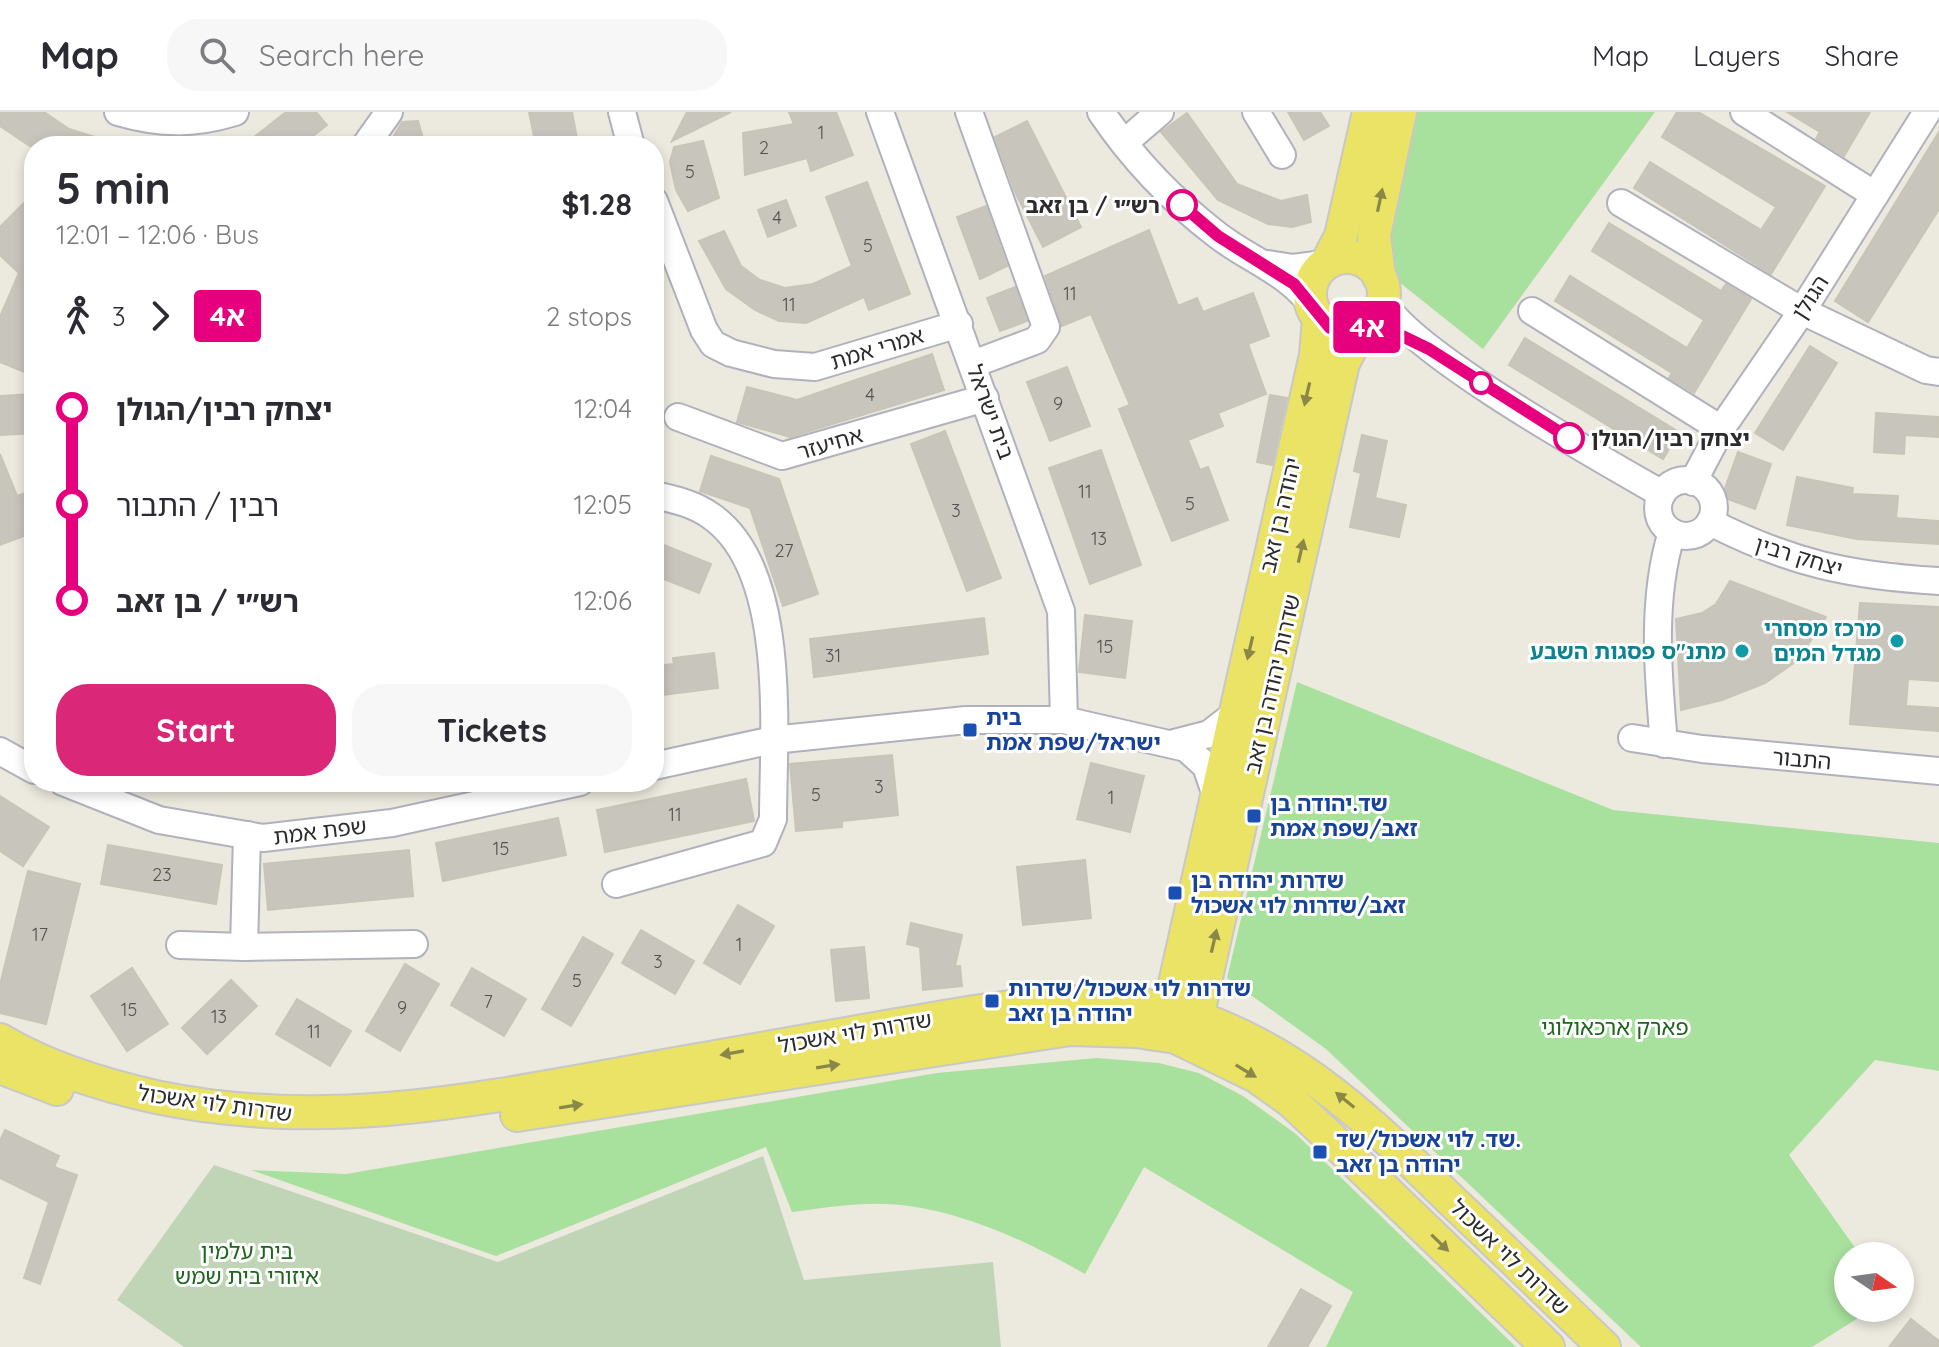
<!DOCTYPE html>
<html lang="en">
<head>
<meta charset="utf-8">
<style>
	:root { --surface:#fff; --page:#f7f7f7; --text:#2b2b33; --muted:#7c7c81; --line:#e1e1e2; --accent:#db2777 }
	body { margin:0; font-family:Quicksand,"Noto Sans Hebrew",sans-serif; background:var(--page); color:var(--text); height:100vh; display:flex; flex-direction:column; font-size:30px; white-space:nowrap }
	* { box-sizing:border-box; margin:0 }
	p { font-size:26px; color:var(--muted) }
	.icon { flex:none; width:44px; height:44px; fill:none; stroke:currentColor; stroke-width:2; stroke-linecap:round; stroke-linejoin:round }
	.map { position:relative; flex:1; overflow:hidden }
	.side { position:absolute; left:24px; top:24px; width:640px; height:656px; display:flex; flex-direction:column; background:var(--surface); border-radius:32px; box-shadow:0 4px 12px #0003 }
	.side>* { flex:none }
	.badge { padding:0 16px; border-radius:6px; font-size:28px; line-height:52px }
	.needle { width:52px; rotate:103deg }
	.buttons { position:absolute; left:1834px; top:1130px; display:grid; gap:16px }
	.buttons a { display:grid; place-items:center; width:80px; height:80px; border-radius:50%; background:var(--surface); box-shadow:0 4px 12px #0003; font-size:40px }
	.map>.badge { position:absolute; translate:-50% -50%; box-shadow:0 0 0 4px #fff }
	.legs { display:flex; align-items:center; gap:12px; height:88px; padding:0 32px; font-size:26px }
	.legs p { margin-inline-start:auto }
	.summary { display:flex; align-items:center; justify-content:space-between; height:136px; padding:0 32px }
	h1 { font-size:44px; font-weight:800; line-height:60px }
	.cta { display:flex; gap:16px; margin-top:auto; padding:16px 32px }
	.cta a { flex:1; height:92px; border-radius:32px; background:var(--accent); color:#fff; font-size:32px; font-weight:800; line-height:92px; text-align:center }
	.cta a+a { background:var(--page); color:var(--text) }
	ul { padding:0 32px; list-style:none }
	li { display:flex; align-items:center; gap:28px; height:96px; font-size:30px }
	li i { display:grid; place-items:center; width:12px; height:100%; margin:0 10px; background:currentColor }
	li i::after { content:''; width:20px; height:20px; margin:-10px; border:6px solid; border-radius:50%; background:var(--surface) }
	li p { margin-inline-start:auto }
	li:first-child i { background:linear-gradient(#0000 50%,currentColor 0) }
	li:last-child i { background:linear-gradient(currentColor 50%,#0000 0) }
	header { display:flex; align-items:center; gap:48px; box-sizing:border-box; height:112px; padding:0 40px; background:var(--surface); border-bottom:2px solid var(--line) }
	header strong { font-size:38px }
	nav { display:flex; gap:44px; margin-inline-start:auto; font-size:28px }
	.search { width:560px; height:72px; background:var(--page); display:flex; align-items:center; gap:20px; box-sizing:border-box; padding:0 28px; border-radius:32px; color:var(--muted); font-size:30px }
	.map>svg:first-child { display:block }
	.green { fill:#a8e09d }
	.cemetery { fill:#c0d5b6 }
	.building { fill:#c8c5bd; stroke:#c8c5b7; stroke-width:2 }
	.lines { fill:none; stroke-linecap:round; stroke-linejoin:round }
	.minor-casing { stroke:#b1b1be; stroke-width:30 }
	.major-casing { stroke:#c8c8c8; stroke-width:36 }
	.minor { stroke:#fff; stroke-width:26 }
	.major { stroke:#eae365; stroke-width:32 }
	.oneway { fill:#8a8748 }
	.line-1-casing { stroke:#fff; stroke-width:18 }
	.line-1 { stroke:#e6007e; stroke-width:12 }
	.stop-1-dot { fill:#fff; stroke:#e6007e; stroke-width:4 }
	.culture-dot { fill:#0f9aa8; stroke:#fff; stroke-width:3 }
	.transit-dot { fill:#1a4fb4; stroke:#fff; stroke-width:3 }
	.labels { text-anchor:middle; stroke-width:6; stroke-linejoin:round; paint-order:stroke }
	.number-label { font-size:18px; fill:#525250 }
	.stop-label { font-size:22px; font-weight:bold; fill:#2b2b2b; stroke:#fff; text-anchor:end }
	.street-label { font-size:22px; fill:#2b2b2b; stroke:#fff }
	.culture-label { font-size:22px; font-weight:bold; fill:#0d838f; stroke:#fff; text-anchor:end }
	.transit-label { font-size:22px; font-weight:bold; fill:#164399; stroke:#fff; text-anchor:start }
	.park-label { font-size:22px; fill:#20651e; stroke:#fff }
</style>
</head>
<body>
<header>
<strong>Map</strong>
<div class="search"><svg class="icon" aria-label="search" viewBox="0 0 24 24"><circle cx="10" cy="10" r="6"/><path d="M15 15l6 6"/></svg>Search here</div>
<nav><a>Map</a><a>Layers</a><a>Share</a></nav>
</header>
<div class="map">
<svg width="1939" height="1235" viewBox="0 0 1939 1235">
	<rect width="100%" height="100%" fill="#ece9de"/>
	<g class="green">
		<path d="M1408,0H1655L1483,237L1389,162L1383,103Z"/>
		<path d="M1297,570L1613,698L1939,731V959L1875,948L1789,1043L1861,1144H1848V1196H1874L1812,1235H1641L1326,937L1227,866Z"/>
		<path d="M1097,946L1159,951L1199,961L1243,984L1296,1022L1516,1235H1326L1353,1180L1144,1055L1085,1162C1030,1131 972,1103 909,1094C871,1088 829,1095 792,1100L766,1035L496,1144L251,1058L346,1062L937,961Z"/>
	</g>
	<path class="cemetery" d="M763,1044L804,1168L993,1150L1001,1235H184L117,1188L214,1053L498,1150Z"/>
	<g class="building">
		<path d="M0,0H44L69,17L114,31L113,34H30L0,14Z"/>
		<path d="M286,0H316L327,13L300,34H243Z"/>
		<path d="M529,0H572L578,32L536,34Z"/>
		<path d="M687,0H731L672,29Z"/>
		<path d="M789,0H836L853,43L811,59L807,46L745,63L743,21L794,12Z"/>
		<path d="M1288,0H1320L1329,14L1304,28Z"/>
		<path d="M1677,0H1698L1825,74L1771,162L1634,76L1650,50L1761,118L1776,95L1662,25Z"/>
		<path d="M1787,0H1870L1844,44L1816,27L1820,20Z"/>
		<path d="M1187,1L1237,72L1281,89L1307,83L1311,110L1292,115L1268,112L1218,88L1161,20Z"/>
		<path d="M418,9L425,34H388L402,10Z"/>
		<path d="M1027,9L1081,115L1043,135L1015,80L995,25Z"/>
		<path d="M1939,20V97L1868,210L1835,189Z"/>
		<path d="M703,29L719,86L688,99L676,78L670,50L674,35Z"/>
		<path d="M867,70L910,182L869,198L864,185L806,211L779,209L755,198L726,177L699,129L724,119L741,154L760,168L785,176L813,172L852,154L826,85Z"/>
		<path d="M34,81V264L0,250V205L19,161L0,143V115Z"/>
		<path d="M786,88L796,114L768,125L758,98Z"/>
		<path d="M986,94L1007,154L980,167L957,105Z"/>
		<path d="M1609,111L1721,179L1726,172L1751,187L1694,281L1669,266L1672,261L1555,189L1570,164L1687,236L1704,208L1592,139Z"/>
		<path d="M1149,118L1178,194L1197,186L1203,200L1253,181L1269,224L1248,232L1266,282L1218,301L1223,314L1188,328L1200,358L1208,355L1228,408L1172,429L1119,297L1130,293L1091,202L1062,214L1045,164Z"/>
		<path d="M1015,175L1027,209L1000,219L987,186Z"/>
		<path d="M1525,226L1679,320L1663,347L1509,253Z"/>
		<path d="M1810,234L1837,251L1783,338L1755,321Z"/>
		<path d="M932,242L944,278L790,325L737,310L747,275L797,288Z"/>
		<path d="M1067,255L1090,314L1050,329L1027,270Z"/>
		<path d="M34,282V321L0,323V284Z"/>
		<path d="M1270,283L1287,286L1272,353L1257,350Z"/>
		<path d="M1876,301L1939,305V325L1905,323L1904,342L1874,340Z"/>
		<path d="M945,319L1001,466L967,479L911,332Z"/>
		<path d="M1362,323L1387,329L1375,386L1406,393L1399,425L1350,415L1361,361L1354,359Z"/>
		<path d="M1101,338L1141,453L1090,472L1049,356Z"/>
		<path d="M1738,340L1771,352L1755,397L1722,385Z"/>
		<path d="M0,342L17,384L34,378V420L0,433Z"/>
		<path d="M711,344L779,367L818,482L783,494L750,396L700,379Z"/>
		<path d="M1797,365L1853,376L1852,382L1898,384L1896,406L1939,409V432L1857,427L1787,413Z"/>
		<path d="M654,429L711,452L699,481L654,463Z"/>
		<path d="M1730,469L1826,505L1798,548L1765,571L1722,588L1681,598L1676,507L1702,501L1716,492Z"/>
		<path d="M1860,491L1939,495V569L1908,567L1906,594L1939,596V619L1850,612Z"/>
		<path d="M1085,503L1132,509L1125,566L1079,560Z"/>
		<path d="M984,506L988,542L814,565L810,527Z"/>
		<path d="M714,541L718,576L654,584V554L674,552L673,546Z"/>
		<path d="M892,643L898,703L842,709V715L796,719L790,652Z"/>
		<path d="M1091,651L1144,664L1130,720L1077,707Z"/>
		<path d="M746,667L754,709L605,740L597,698Z"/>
		<path d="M0,684L49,715L23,754L0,739Z"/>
		<path d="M558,706L566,743L443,769L436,731Z"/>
		<path d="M108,733L222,753L216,792L101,772Z"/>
		<path d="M409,738L413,784L268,798L264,752Z"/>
		<path d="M1085,748L1091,806L1023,813L1017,755Z"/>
		<path d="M28,759L80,772L46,912L0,901V873Z"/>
		<path d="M738,793L774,814L740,872L704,851Z"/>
		<path d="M911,811L962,823L955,854H960L962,874L923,878L920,835L907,832Z"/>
		<path d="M641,818L694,849L675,882L622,851Z"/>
		<path d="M583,825L613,842L571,914L542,897Z"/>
		<path d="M864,835L869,886L836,889L831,838Z"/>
		<path d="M405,852L439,872L400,939L366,919Z"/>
		<path d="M132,856L168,912L127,939L91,884Z"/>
		<path d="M472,856L526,887L504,924L451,893Z"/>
		<path d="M231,868L257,894L207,942L182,916Z"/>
		<path d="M297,887L351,919L330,954L276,922Z"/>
		<path d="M5,1018L59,1044L54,1055L77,1063L40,1172L24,1166L49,1090L0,1066V1029Z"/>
		<path d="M1301,1177L1331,1194L1307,1235H1268Z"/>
		<path d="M1911,1207L1939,1229V1235H1889Z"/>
	</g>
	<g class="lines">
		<g class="minor-casing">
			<g id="minor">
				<path d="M118,0C160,12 193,13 235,0"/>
				<path d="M622,0L631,34"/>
				<path d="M880,0L1061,499L1064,608"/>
				<path d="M969,0L1046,215L1037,228L973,252"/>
				<path d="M1101,0C1132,46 1172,88 1216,122C1249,148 1289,160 1314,196"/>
				<path d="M1256,0L1282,43"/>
				<path d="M1744,0L1875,83"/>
				<path d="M1124,31L1160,0"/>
				<path d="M365,34L389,0"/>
				<path d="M654,89L704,218L713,232L731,241L774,252L815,255L959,212"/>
				<path d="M1621,91L1802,199L1926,258L1939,260"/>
				<path d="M1268,152L1293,156L1324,152"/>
				<path d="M1382,187C1406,239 1605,349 1662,382"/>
				<path d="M1532,199L1721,317"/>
				<path d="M678,305L782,344L985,286"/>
				<circle cx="1686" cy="396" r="28"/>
				<path d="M1693,370L1721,317L1802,199L1927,0"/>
				<path d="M1710,410C1790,451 1850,464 1939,469"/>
				<path d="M1632,626L1702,637L1939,659"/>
				<path d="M1174,631L1209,622L1236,601"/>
				<path d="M1664,632C1658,563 1651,487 1672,420"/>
				<path d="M0,639L34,658"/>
				<path d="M654,654L773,628L966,608H1064L1186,636L1206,654L1217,686"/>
				<path d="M63,670L159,708L263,726L392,711L580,670"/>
				<path d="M247,723L244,835L414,832"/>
				<path d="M616,772L763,731L773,707C773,623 789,458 711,404C695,392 673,387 654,383"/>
				<path d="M180,833L244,835"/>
			</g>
		</g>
		<g class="major-casing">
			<g id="major">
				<circle cx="1347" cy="182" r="37"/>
				<path d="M1328,149L1341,124L1369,0"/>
				<path d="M1379,165L1374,123L1400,0"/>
				<path d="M1174,918L1169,898L1316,243L1319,205"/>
				<path d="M1183,919L1197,906L1343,251L1361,217"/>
				<path d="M0,928C47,956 102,973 156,985C318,1019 466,990 626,961C718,944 810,928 903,912C998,896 1104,874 1198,906C1302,942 1375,1014 1452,1089C1503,1137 1553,1186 1604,1235"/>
				<path d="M0,955L57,977"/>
				<path d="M517,1003L1070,917L1136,919L1176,925L1256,964L1291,989L1335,1030L1548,1235"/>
			</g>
		</g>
		<use href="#minor" class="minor"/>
		<use href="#major" class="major"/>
	</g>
	<defs><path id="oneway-solid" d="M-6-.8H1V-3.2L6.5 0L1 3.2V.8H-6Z" transform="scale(2)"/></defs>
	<g class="oneway">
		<use href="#oneway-solid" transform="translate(1380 88) rotate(-78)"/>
		<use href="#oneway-solid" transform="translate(1307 282) rotate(103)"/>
		<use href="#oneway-solid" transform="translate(1301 439) rotate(-77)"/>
		<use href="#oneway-solid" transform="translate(1250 536) rotate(103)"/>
		<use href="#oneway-solid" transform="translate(1214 829) rotate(-77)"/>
		<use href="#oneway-solid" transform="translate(732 941) rotate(170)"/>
		<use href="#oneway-solid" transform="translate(828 954) rotate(-9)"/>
		<use href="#oneway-solid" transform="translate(1246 959) rotate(31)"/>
		<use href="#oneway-solid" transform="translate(1345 988) rotate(-141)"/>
		<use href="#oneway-solid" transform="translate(571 994) rotate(-9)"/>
		<use href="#oneway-solid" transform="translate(1440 1131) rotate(44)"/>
	</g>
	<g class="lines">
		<g class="line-1-casing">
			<path id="line-1" d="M1182,93L1218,124L1294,172L1330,216L1344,219L1368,214L1398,222L1429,237L1569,326"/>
		</g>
		<use href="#line-1" class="line-1"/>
	</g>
	<g class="stop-1-dot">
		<circle cx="1182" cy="93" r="14"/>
		<circle cx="1481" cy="271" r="10"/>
		<circle cx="1569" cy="326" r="14"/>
	</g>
	<g class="culture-dot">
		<circle cx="1897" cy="529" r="8"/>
		<circle cx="1742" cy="539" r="8"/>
	</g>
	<g class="transit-dot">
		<rect x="962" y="610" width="16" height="16" rx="4"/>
		<rect x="1246" y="696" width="16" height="16" rx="4"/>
		<rect x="1167" y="773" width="16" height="16" rx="4"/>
		<rect x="984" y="881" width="16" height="16" rx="4"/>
		<rect x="1312" y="1032" width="16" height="16" rx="4"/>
	</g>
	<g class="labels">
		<g class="number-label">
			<text x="821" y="27">1</text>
			<text x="764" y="42">2</text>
			<text x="690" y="66">5</text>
			<text x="777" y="112">4</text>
			<text x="868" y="140">5</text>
			<text x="1070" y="188">11</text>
			<text x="789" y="199">11</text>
			<text x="870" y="289">4</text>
			<text x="1058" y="298">9</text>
			<text x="1085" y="386">11</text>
			<text x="1190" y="398">5</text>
			<text x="956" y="405">3</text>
			<text x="1099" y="433">13</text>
			<text x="784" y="445">27</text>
			<text x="1105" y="541">15</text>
			<text x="833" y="550">31</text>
			<text x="879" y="681">3</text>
			<text x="816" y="689">5</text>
			<text x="1111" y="692">1</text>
			<text x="675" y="709">11</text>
			<text x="501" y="743">15</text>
			<text x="162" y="769">23</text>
			<text x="40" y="829">17</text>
			<text x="739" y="839">1</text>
			<text x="658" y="856">3</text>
			<text x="577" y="875">5</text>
			<text x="488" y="896">7</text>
			<text x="402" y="902">9</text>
			<text x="129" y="904">15</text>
			<text x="219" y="911">13</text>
			<text x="314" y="926">11</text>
		</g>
		<g class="stop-label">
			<text x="1160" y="101">רש״י / בן זאב</text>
			<text x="1591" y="334" text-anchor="start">יצחק רבין/הגולן</text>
		</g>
		<g class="street-label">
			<text transform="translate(1810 185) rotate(-57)" y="8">הגולן</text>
			<text transform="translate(877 236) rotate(-17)" y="8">אמרי אמת</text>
			<text transform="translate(991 300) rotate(70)" y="8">בית ישראל</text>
			<text transform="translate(830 331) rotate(-16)" y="8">אחיעזר</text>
			<text transform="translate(1280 403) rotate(-77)" y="8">יהודה בן זאב</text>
			<text transform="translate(1799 444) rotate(17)" y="8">יצחק רבין</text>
			<text transform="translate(1272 572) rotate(-77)" y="8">שדרות יהודה בן זאב</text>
			<text transform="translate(1802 647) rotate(5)" y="8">התבור</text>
			<text transform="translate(320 719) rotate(-7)" y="8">שפת אמת</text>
			<text transform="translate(855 920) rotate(-10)" y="8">שדרות לוי אשכול</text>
			<text transform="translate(215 991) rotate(8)" y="8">שדרות לוי אשכול</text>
			<text transform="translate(1510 1145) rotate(44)" y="8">שדרות לוי אשכול</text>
		</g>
		<g class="culture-label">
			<text x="1881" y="524">מרכז מסחרי<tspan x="1881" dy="25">מגדל המים</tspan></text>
			<text x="1726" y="547">מתנ"ס פסגות השבע</text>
		</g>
		<g class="transit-label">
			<text x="986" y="613">בית<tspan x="986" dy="25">ישראל/שפת אמת</tspan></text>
			<text x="1270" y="699">שד.יהודה בן<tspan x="1270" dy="25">זאב/שפת אמת</tspan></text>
			<text x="1191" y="776">שדרות יהודה בן<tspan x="1191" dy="25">זאב/שדרות לוי אשכול</tspan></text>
			<text x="1008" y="884">שדרות לוי אשכול/שדרות<tspan x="1008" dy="25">יהודה בן זאב</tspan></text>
			<text x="1336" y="1035">שד. לוי אשכול/שד.<tspan x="1336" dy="25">יהודה בן זאב</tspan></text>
		</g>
		<g class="park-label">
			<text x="1615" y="923">פארק ארכאולוגי</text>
			<text x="247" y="1147">בית עלמין<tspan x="247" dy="25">איזורי בית שמש</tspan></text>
		</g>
	</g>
</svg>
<div class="buttons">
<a><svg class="needle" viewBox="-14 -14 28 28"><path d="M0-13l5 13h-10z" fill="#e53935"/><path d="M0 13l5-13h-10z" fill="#7c7c81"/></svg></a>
</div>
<b class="badge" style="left:1367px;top:215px;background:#e6007e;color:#fff">4א</b>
<section class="side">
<div class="summary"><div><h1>5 min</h1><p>12:01 – 12:06 · Bus</p></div><b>$1.28</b></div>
<div class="legs"><svg class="icon" aria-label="walk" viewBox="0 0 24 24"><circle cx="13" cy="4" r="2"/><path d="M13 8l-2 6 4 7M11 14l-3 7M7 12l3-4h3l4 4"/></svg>3<svg class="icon" aria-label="forward" viewBox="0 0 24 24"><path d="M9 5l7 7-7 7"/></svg><b class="badge" style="background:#e6007e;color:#fff">4א</b><p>2 stops</p></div>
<ul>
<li><i style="color:#e6007e"></i><b>יצחק רבין/הגולן</b><p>12:04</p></li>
<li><i style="color:#e6007e"></i><span>רבין / התבור</span><p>12:05</p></li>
<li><i style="color:#e6007e"></i><b>רש״י / בן זאב</b><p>12:06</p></li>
</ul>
<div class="cta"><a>Start</a><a>Tickets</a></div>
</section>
</div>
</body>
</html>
